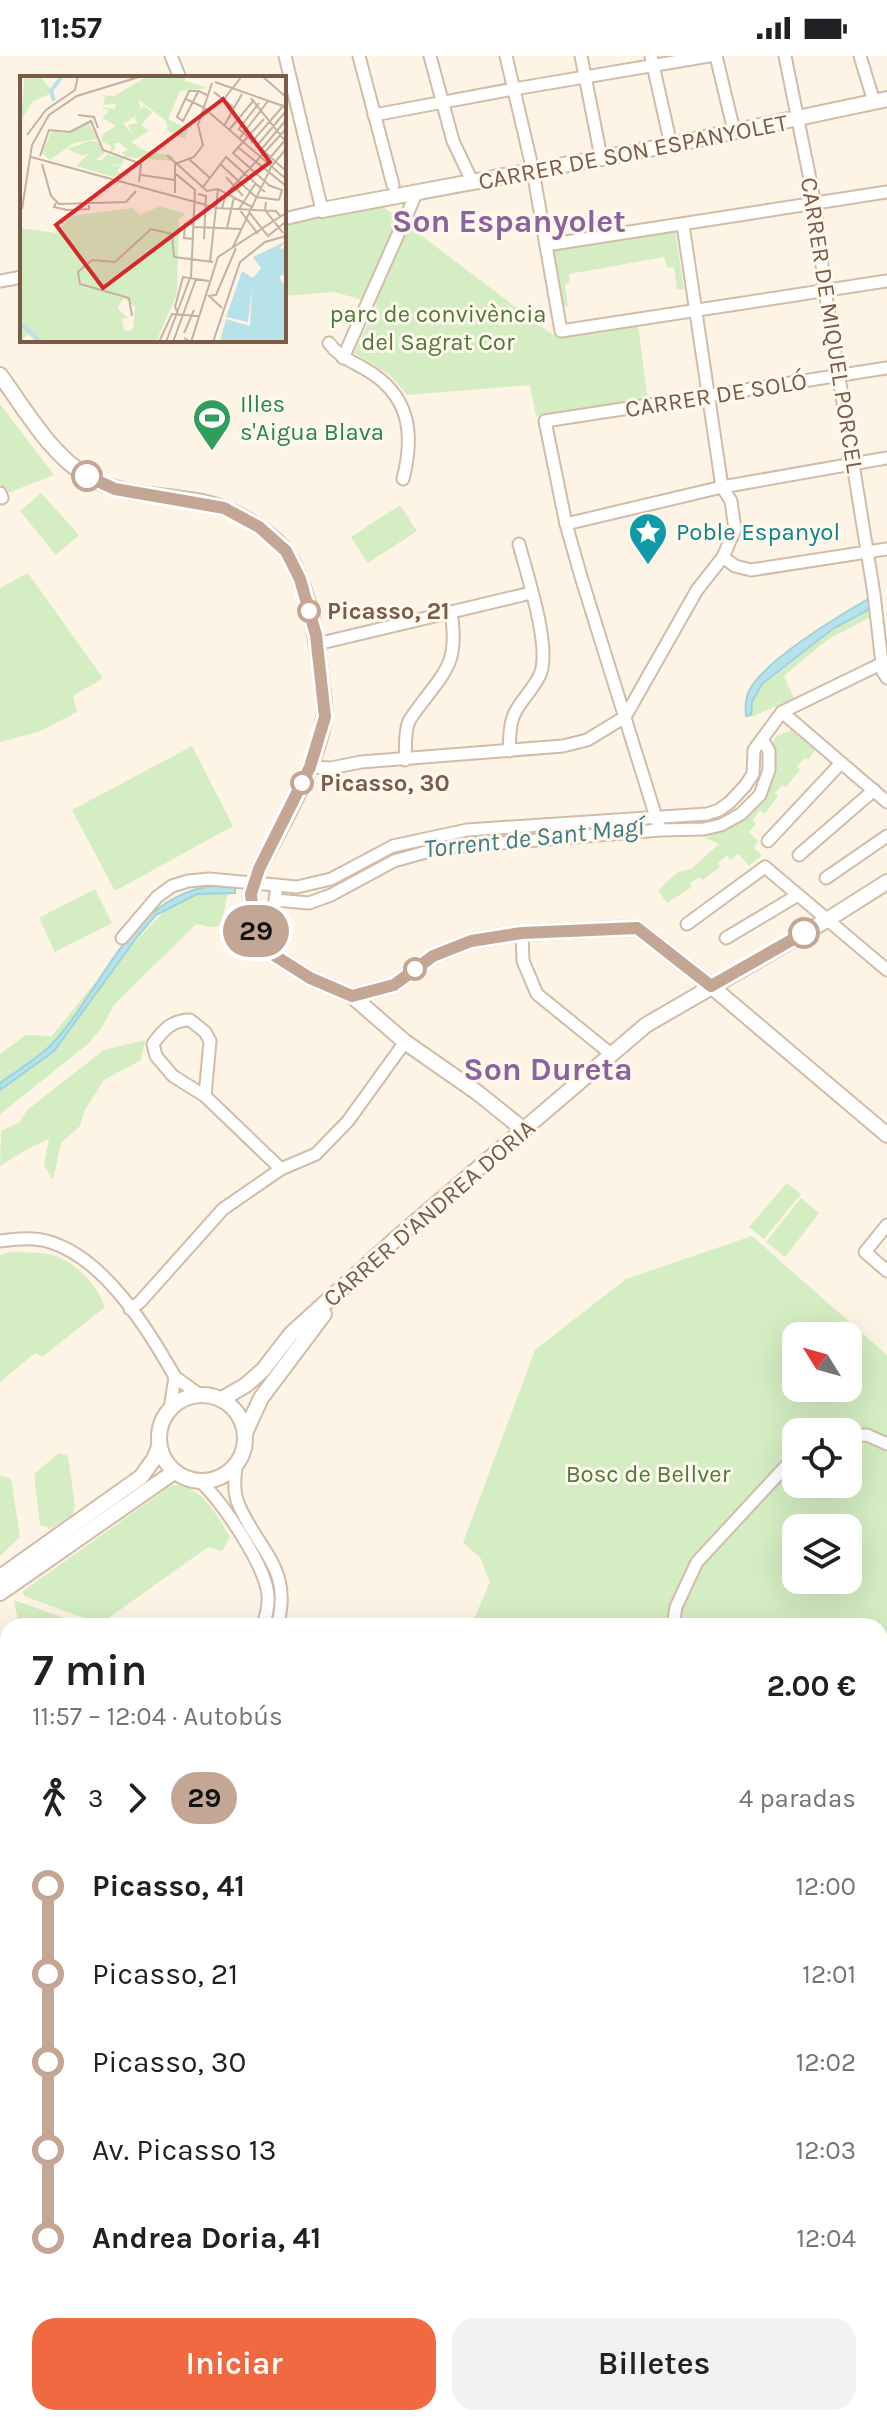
<!DOCTYPE html>
<html lang="es">
<head>
<meta charset="utf-8">
<style>
	:root { --surface:#fff; --page:#f2f2f2; --text:#202124; --muted:#757577; --accent:#f16941 }
	body { margin:0; font-family:Karla,sans-serif; background:var(--page); color:var(--text); height:100vh; display:flex; flex-direction:column; font-size:30px; white-space:nowrap }
	* { box-sizing:border-box; margin:0 }
	p { font-size:26px; color:var(--muted) }
	.icon { flex:none; width:44px; height:44px; fill:none; stroke:currentColor; stroke-width:2; stroke-linecap:round; stroke-linejoin:round }
	.map { position:relative; flex:1; overflow:hidden }
	.side { position:absolute; left:0px; top:1562px; width:888px; height:808px; display:flex; flex-direction:column; background:var(--surface); border-radius:24px 24px 0 0; box-shadow:0 8px 32px #0002 }
	.side>* { flex:none }
	.badge { padding:0 16px; border-radius:26px; font-size:28px; line-height:52px }
	.needle { width:52px; rotate:307deg }
	.buttons { position:absolute; left:782px; top:1266px; display:grid; gap:16px }
	.buttons a { display:grid; place-items:center; width:80px; height:80px; border-radius:16px; background:var(--surface); box-shadow:0 8px 32px #0002; font-size:40px }
	.map>.badge { position:absolute; translate:-50% -50%; box-shadow:0 0 0 4px #fff }
	.legs { display:flex; align-items:center; gap:12px; height:88px; padding:0 32px; font-size:26px }
	.legs p { margin-inline-start:auto }
	.head { display:flex; align-items:center; justify-content:space-between; height:136px; padding:0 32px }
	h1 { font-size:44px; font-weight:600; line-height:60px }
	.primary-button { display:flex; gap:16px; margin-top:auto; padding:16px 32px }
	.primary-button a { flex:1; height:92px; border-radius:24px; background:var(--accent); color:#fff; font-size:32px; font-weight:600; line-height:92px; text-align:center }
	.primary-button a+a { background:var(--page); color:var(--text) }
	ul { padding:0 32px; list-style:none }
	li { display:flex; align-items:center; gap:28px; height:88px; font-size:30px }
	li i { display:grid; place-items:center; width:12px; height:100%; margin:0 10px; background:currentColor }
	li i::after { content:''; width:20px; height:20px; margin:-10px; border:6px solid; border-radius:50%; background:var(--surface) }
	li p { margin-inline-start:auto }
	li:first-child i { background:linear-gradient(#0000 50%,currentColor 0) }
	li:last-child i { background:linear-gradient(currentColor 50%,#0000 0) }
	.status { display:flex; justify-content:space-between; align-items:center; height:56px; padding:0 40px; background:var(--surface); direction:ltr }
	.status svg { height:22px; fill:currentColor }
	.map>svg:first-child { display:block }
	.green { fill:#d4edc2; fill-rule:evenodd }
	.water { fill:#b8e2ea; stroke:#9dd2dc; stroke-width:2 }
	.lines { fill:none; stroke-linecap:round; stroke-linejoin:round }
	.stream { stroke:#9dd2dc; stroke-width:3 }
	.minor-casing { stroke:#d1bcaa; stroke-width:15 }
	.tertiary-casing { stroke:#d1bcaa; stroke-width:18 }
	.minor { stroke:#fff; stroke-width:11 }
	.tertiary { stroke:#fff; stroke-width:14 }
	.tertiary-bridge-casing { stroke:#d1bcaa; stroke-width:18; stroke-linecap:butt }
	.tertiary-bridge { stroke:#fff; stroke-width:14 }
	.line-1-casing { stroke:#fff; stroke-width:18 }
	.line-1 { stroke:#c4a695; stroke-width:12 }
	.stop-1-dot { fill:#fff; stroke:#c4a695; stroke-width:4 }
	.labels { text-anchor:middle; stroke-width:6; stroke-linejoin:round; paint-order:stroke }
	.street-label { font-size:24px; fill:#7a5a48; stroke:#fff8ed }
	.park-label { font-size:24px; fill:#4e7a3c; stroke:#fff8ed }
	.leisure-label { font-size:24px; fill:#27864d; stroke:#fff8ed; text-anchor:start }
	.culture-label { font-size:24px; fill:#0d838f; stroke:#fff8ed; text-anchor:start }
	.stop-label { font-size:24px; font-weight:bold; fill:#7a5a48; stroke:#fff8ed; text-anchor:start }
	.water-label { font-size:26px; font-style:italic; fill:#3c7b87; stroke:#fff8ed }
	.district-label { font-size:32px; font-weight:bold; fill:#8a639d; stroke:#fff8ed }
	.inset-river { fill:none; stroke:#b8e2ea; stroke-width:4 }
	.inset-road { fill:none; stroke:#c5b1a1; stroke-width:2 }
	.view { fill:#d62828; fill-opacity:0.15; stroke:#d62828; stroke-width:4 }
	.inset-edge { fill:none; stroke:#7a5a48; stroke-width:4 }
</style>
</head>
<body>
<div class="status"><b>11:57</b><svg viewBox="0 0 49 12"><path d="M0 12V9h3v3zM5 12V6h3v6zM10 12V3h3v9zM15 12V0h3v12zM26 1h20v11H26zM47 4h2v5h-2z"/></svg></div>
<div class="map">
<svg width="887" height="2370" viewBox="0 0 887 2370">
	<rect width="100%" height="100%" fill="#fef4e5"/>
	<g class="green">
		<path d="M381,149L550,277L560,281L638,270L648,344L536,360L530,329L407,339L391,320L354,297L377,248L334,236L284,240V171L297,164Z"/>
		<path d="M675,173L684,234L677,233L674,211L667,212L664,201L569,218L570,227L565,228L568,250L560,252L549,191Z"/>
		<path d="M0,348L54,419L5,438L0,427Z"/>
		<path d="M41,437L79,479L56,499L20,455Z"/>
		<path d="M400,449L417,475L368,507L351,481Z"/>
		<path d="M28,517L103,622L73,640L77,656L38,676L0,686V532Z"/>
		<path d="M869,555L871,561L827,584L784,620L794,642L752,661V647L758,633L838,570Z"/>
		<path d="M791,674L815,694L808,704L805,702L797,710L800,714L786,731L782,729L775,737L778,740L765,758L760,755L753,764L756,767L749,776L758,785L754,792L762,799L749,810L739,798L730,804L727,799L718,807L720,811L703,824L700,821L690,827L692,831L667,847L658,834L678,816L691,813L719,788L705,782L744,759L775,681Z"/>
		<path d="M192,690L233,770L115,835L72,754Z"/>
		<path d="M198,830L228,836L221,870L211,871L196,868L114,949L102,971L89,987L0,1058V998L26,979L52,980L88,935L180,839Z"/>
		<path d="M95,833L112,867L55,896L39,862Z"/>
		<path d="M145,984L141,1004L104,1024L85,1054L80,1070L61,1087L53,1124L44,1109L49,1083L29,1092L0,1110L1,1075L19,1067L27,1054L104,994Z"/>
		<path d="M787,1127L801,1138L764,1183L749,1171Z"/>
		<path d="M801,1142L819,1157L785,1201L766,1186Z"/>
		<path d="M752,1180L887,1299V2370H73L71,2362H880V1570H471L490,1526L480,1501L463,1487L535,1294L626,1223ZM796,1280H848V1332H796ZM796,1376H848V1428H796ZM796,1472H848V1524H796Z"/>
		<path d="M10,1196C24,1197 43,1195 56,1200C76,1207 99,1232 105,1251L42,1301L35,1297L0,1326V1199Z"/>
		<path d="M59,1397L68,1400L75,1450L73,1458L51,1473L40,1469L34,1418Z"/>
		<path d="M0,1419L11,1423L20,1481L0,1500Z"/>
		<path d="M172,1429C203,1429 216,1459 230,1481L222,1495L208,1491L100,1568L24,1540L23,1535Z"/>
		<path d="M14,1544L87,1570H19Z"/>
	</g>
	<g class="water">
		<path d="M868,543L870,553L834,572L762,628L752,646L751,659L746,660C745,651 745,644 749,635C764,605 837,561 868,543Z"/>
		<path d="M212,830L235,831V837L197,838L156,859L137,881L54,995L0,1034V1027C16,1015 36,1004 50,990C103,936 127,842 212,830Z"/>
	</g>
	<g class="lines">
		<g class="stream">
			<path d="M661,768L677,766"/>
			<path d="M506,780L522,778"/>
		</g>
		<g class="minor-casing">
			<g id="minor">
				<path d="M171,0L180,22"/>
				<path d="M359,0L393,129"/>
				<path d="M430,0L453,85L473,127"/>
				<path d="M506,0L533,115L561,275L887,225"/>
				<path d="M581,0L601,101"/>
				<path d="M651,0L671,89"/>
				<path d="M716,0L734,75"/>
				<path d="M785,0L815,148L825,235L874,538L883,616L887,622"/>
				<path d="M860,0L874,46"/>
				<path d="M374,59L514,33L709,0"/>
				<path d="M284,163L322,154L285,0"/>
				<path d="M546,189L887,136"/>
				<path d="M0,225L22,221"/>
				<path d="M329,287C339,301 350,304 365,313C409,338 415,376 403,423"/>
				<path d="M343,302L416,138"/>
				<path d="M0,437L2,442"/>
				<path d="M566,468L722,431L887,402"/>
				<path d="M723,501L735,510L751,514L887,493"/>
				<path d="M317,588L531,537"/>
				<path d="M782,656L887,746"/>
				<path d="M509,695C510,681 509,665 517,653C524,641 536,630 541,616C550,587 527,519 519,488"/>
				<path d="M405,704C406,691 404,677 409,665C413,658 419,651 424,644C450,611 458,600 451,556"/>
				<path d="M310,711L331,712L361,706L563,690L587,684L625,661L697,534L723,501L735,473L731,445L722,431L683,169"/>
				<path d="M660,774L582,524L566,468L545,365L887,312"/>
				<path d="M768,785L841,707"/>
				<path d="M799,799L874,734"/>
				<path d="M826,822L887,780"/>
				<path d="M277,829L275,844L309,847L331,839L394,805L440,792L660,774L704,773L721,769L741,758L760,739L769,714V695L762,683"/>
				<path d="M687,868L765,811L887,914"/>
				<path d="M522,877L523,905L537,938L611,998"/>
				<path d="M122,882L157,841L172,830L188,825L209,823L297,831L331,823L393,790L467,774L707,758L719,754L730,746L745,730L753,718L754,694L782,656L887,605"/>
				<path d="M726,882L798,839"/>
				<path d="M205,1040L210,985L205,976L190,964C172,964 163,974 153,988L156,1000L173,1020L205,1040L281,1113"/>
				<path d="M887,1169L865,1196L887,1215"/>
				<path d="M0,1185C17,1183 33,1181 50,1186C105,1203 148,1273 175,1321"/>
				<path d="M130,1253L140,1246L223,1153L281,1113L316,1098L348,1065L405,986"/>
				<path d="M170,1353L175,1321L200,1339"/>
				<path d="M848,1380L867,1379L887,1388"/>
				<path d="M236,1409C235,1422 233,1435 238,1447C257,1494 294,1512 277,1570"/>
				<path d="M201,1426C223,1447 265,1509 268,1539C269,1550 266,1560 263,1570"/>
				<path d="M673,1570L676,1551L697,1506L786,1410L796,1402"/>
				<path d="M0,1876L8,1878"/>
				<path d="M0,1973L8,1962"/>
				<path d="M0,1991L8,1981"/>
				<path d="M0,2068L8,2060"/>
				<path d="M567,2362V2370"/>
			</g>
		</g>
		<g class="tertiary-casing">
			<g id="tertiary">
				<path d="M322,154L671,89L887,43"/>
				<path d="M0,319C25,353 50,398 87,420C128,445 179,436 223,452C242,459 277,481 287,497C308,531 316,575 320,614C321,629 326,647 324,662C318,709 281,770 259,813"/>
				<path d="M253,859L256,878L269,896L310,922L352,940L405,986L478,1037L524,1074"/>
				<path d="M352,940L394,929L433,900L471,885L522,877L637,872L711,930L887,1079"/>
				<circle cx="202" cy="1382" r="43"/>
				<path d="M222,1343L246,1329L263,1314L291,1278L400,1179L646,969L827,864L887,826"/>
				<path d="M245,1377L261,1342L324,1258"/>
				<path d="M0,1521L141,1421L154,1403L159,1391"/>
				<path d="M0,1537L174,1416"/>
			</g>
		</g>
		<use href="#minor" class="minor"/>
		<use href="#tertiary" class="tertiary"/>
		<g class="tertiary-bridge-casing">
			<path id="tertiary-bridge" d="M253,859L251,838L259,813"/>
		</g>
		<use href="#tertiary-bridge" class="tertiary-bridge"/>
	</g>
	<g class="lines">
		<g class="line-1-casing">
			<path id="line-1" d="M87,420L115,433L224,452L259,471L286,495L300,523L316,579L325,661L310,711L259,813L251,838L253,859L256,878L269,896L310,922L352,940L394,929L433,900L471,885L522,877L637,872L711,930L804,877"/>
		</g>
		<use href="#line-1" class="line-1"/>
	</g>
	<defs>
		<g id="stadium-pin" transform="scale(2)"><path d="M0 17L-7.5 6A9.5 9.5 0 1 1 7.5 6Z" fill="#2e9e5b" stroke="#fff8ed"/><path d="M0-5a6.5 5 0 1 0 0 10a6.5 5 0 1 0 0-10ZM-3.5-1.8h7v3.6h-7Z" fill="#fff"/></g>
		<g id="sight-pin" transform="scale(2)"><path d="M0 17L-7.5 6A9.5 9.5 0 1 1 7.5 6Z" fill="#0f9aa8" stroke="#fff8ed"/><path d="M0-6L1.8-2.2L6-1.7L2.9 1.2L3.7 5.4L0 3.3L-3.7 5.4L-2.9 1.2L-6-1.7L-1.8-2.2Z" fill="#fff"/></g>
	</defs>
	<g fill-rule="evenodd">
		<use href="#stadium-pin" x="212" y="362"/>
		<use href="#sight-pin" x="648" y="476"/>
	</g>
	<g class="stop-1-dot">
		<circle cx="87" cy="420" r="14"/>
		<circle cx="309" cy="555" r="10"/>
		<circle cx="302" cy="727" r="10"/>
		<circle cx="804" cy="877" r="14"/>
		<circle cx="415" cy="913" r="10"/>
	</g>
	<g class="labels">
		<g class="street-label">
			<text transform="translate(633 96) rotate(-11)" y="8">CARRER DE SON ESPANYOLET</text>
			<text transform="translate(832 269) rotate(81)" y="8">CARRER DE MIQUEL PORCEL</text>
			<text transform="translate(716 339) rotate(-9)" y="8">CARRER DE SOLÓ</text>
			<text transform="translate(429 1157) rotate(-41)" y="8">CARRER D'ANDREA DORIA</text>
		</g>
		<g class="park-label">
			<text x="438" y="266">parc de convivència<tspan x="438" dy="28">del Sagrat Cor</tspan></text>
			<text x="648" y="1426">Bosc de Bellver</text>
		</g>
		<g class="leisure-label">
			<text x="240" y="356">Illes<tspan x="240" dy="28">s'Aigua Blava</tspan></text>
		</g>
		<g class="culture-label">
			<text x="676" y="484">Poble Espanyol</text>
		</g>
		<g class="stop-label">
			<text x="327" y="563">Picasso, 21</text>
			<text x="320" y="735">Picasso, 30</text>
		</g>
		<g class="water-label">
			<text transform="translate(534 781) rotate(-6)" y="9">Torrent de Sant Magí</text>
		</g>
		<g class="district-label">
			<text x="509" y="176">Son Espanyolet</text>
			<text x="548" y="1024">Son Dureta</text>
		</g>
	</g>
	<g transform="translate(20 20)">
		<rect width="266" height="266" fill="#fef4e5"/>
		<path d="M5,0H19L34,16L12,26L0,47ZM128,0L166,1L165,5L188,12L160,15L148,43L168,53L165,63L147,55V46L118,23L121,32L112,43L106,40L111,44L103,47L114,60L108,49L118,47L114,41L124,30L132,36L121,49L129,55L111,66L126,75L153,80V85L105,81L102,76L108,74L100,67H94L96,73L90,77L91,70L81,65L82,59L96,50L82,42L89,35L80,31L95,33L96,28L83,29L85,20L78,19L94,20ZM68,46L78,63L54,67L30,84L22,77L32,54L44,57ZM69,65H78L85,77L76,83L82,85L87,78L104,83L101,90L84,86L101,91L97,94L103,99L100,103L56,90L69,77L63,80L47,73ZM140,130L165,138L159,143L157,218L136,266H20L12,255L0,266V152L36,157L51,140L112,132L120,139ZM104,222L115,231L113,254L104,255L102,243L108,242L97,232Z" fill="#d4edc2" fill-rule="evenodd"/>
		<path d="M266,165L259,173L266,172V197L259,201L266,212V266L200,265L206,243L230,250L232,211L228,246L206,241L222,195L233,202L241,192L233,181Z" fill="#b8e2ea"/>
		<path class="inset-river" d="M34,25L31,15L42,0M0,247L20,266"/>
		<path class="inset-road" d="M242,0L266,21M195,6L266,31M178,16L163,45L157,41L169,15H179L187,19M194,16L214,32M231,22L266,66M166,23L183,31L266,103M204,23L222,0M58,39L74,41L78,52M244,43L213,77L249,109M204,50L222,18M219,53L266,95M209,54L234,24M218,54L239,27M7,59L26,34L55,14L58,0M219,63L248,25M231,67L264,29M236,71L266,35M219,72L266,110M240,75L266,44M147,79L187,115L198,113L232,131M20,80L29,54L50,56L71,45L83,74L121,88L119,106M11,81L197,132L256,135L261,141M169,83L190,102M249,83L266,63M22,88L31,120L39,128L106,126L116,115M200,88L236,121L259,124M156,98L175,114L171,202M121,99L155,104M206,101L223,120M236,107L219,133L238,158M248,109L262,114L259,124M183,111L206,81L245,116M155,117V88L174,81L183,69L178,49L192,7M178,118L186,120L184,163M246,126L245,134L263,157M36,127L34,131L47,134L69,133V127M202,132L206,118L266,53M2,133L12,69L29,39L57,20L122,0M229,136L248,160L264,147M174,151L221,153M207,152L214,121M173,163L164,162L165,148H174M213,171L251,91L266,73M154,181L193,186M190,186L198,113M202,232L189,220L196,219L216,172M158,237L155,231L163,201L189,205M112,240L109,222L60,208L58,196L72,184L95,186L131,153L152,158L154,181M164,257L174,234M164,262L171,266L198,181L266,137M139,266L152,238L179,240M146,266L170,202M153,266L176,203M193,266L220,186L245,166L266,160"/>
		<path class="view" d="M203,23L250,86L83,212L36,149Z"/>
		<rect width="266" height="266" class="inset-edge"/>
	</g>
</svg>
<div class="buttons">
<a><svg class="needle" viewBox="-14 -14 28 28"><path d="M0-13l5 13h-10z" fill="#e53935"/><path d="M0 13l5-13h-10z" fill="#757577"/></svg></a>
<a><svg class="icon" aria-label="locate" viewBox="0 0 24 24"><circle cx="12" cy="12" r="6"/><path d="M12 2v4M12 18v4M2 12h4M18 12h4"/></svg></a>
<a><svg class="icon" aria-label="layers" viewBox="0 0 24 24"><path d="M12 4l9 5-9 5-9-5zM3 14l9 5 9-5"/></svg></a>
</div>
<b class="badge" style="left:256px;top:875px;background:#c4a695;color:#111">29</b>
<section class="side">
<div class="head"><div><h1>7 min</h1><p>11:57 – 12:04 · Autobús</p></div><b>2.00 €</b></div>
<div class="legs"><svg class="icon" aria-label="walk" viewBox="0 0 24 24"><circle cx="13" cy="4" r="2"/><path d="M13 8l-2 6 4 7M11 14l-3 7M7 12l3-4h3l4 4"/></svg>3<svg class="icon" aria-label="forward" viewBox="0 0 24 24"><path d="M9 5l7 7-7 7"/></svg><b class="badge" style="background:#c4a695;color:#111">29</b><p>4 paradas</p></div>
<ul>
<li><i style="color:#c4a695"></i><b>Picasso, 41</b><p>12:00</p></li>
<li><i style="color:#c4a695"></i><span>Picasso, 21</span><p>12:01</p></li>
<li><i style="color:#c4a695"></i><span>Picasso, 30</span><p>12:02</p></li>
<li><i style="color:#c4a695"></i><span>Av. Picasso 13</span><p>12:03</p></li>
<li><i style="color:#c4a695"></i><b>Andrea Doria, 41</b><p>12:04</p></li>
</ul>
<div class="primary-button"><a>Iniciar</a><a>Billetes</a></div>
</section>
</div>
</body>
</html>
